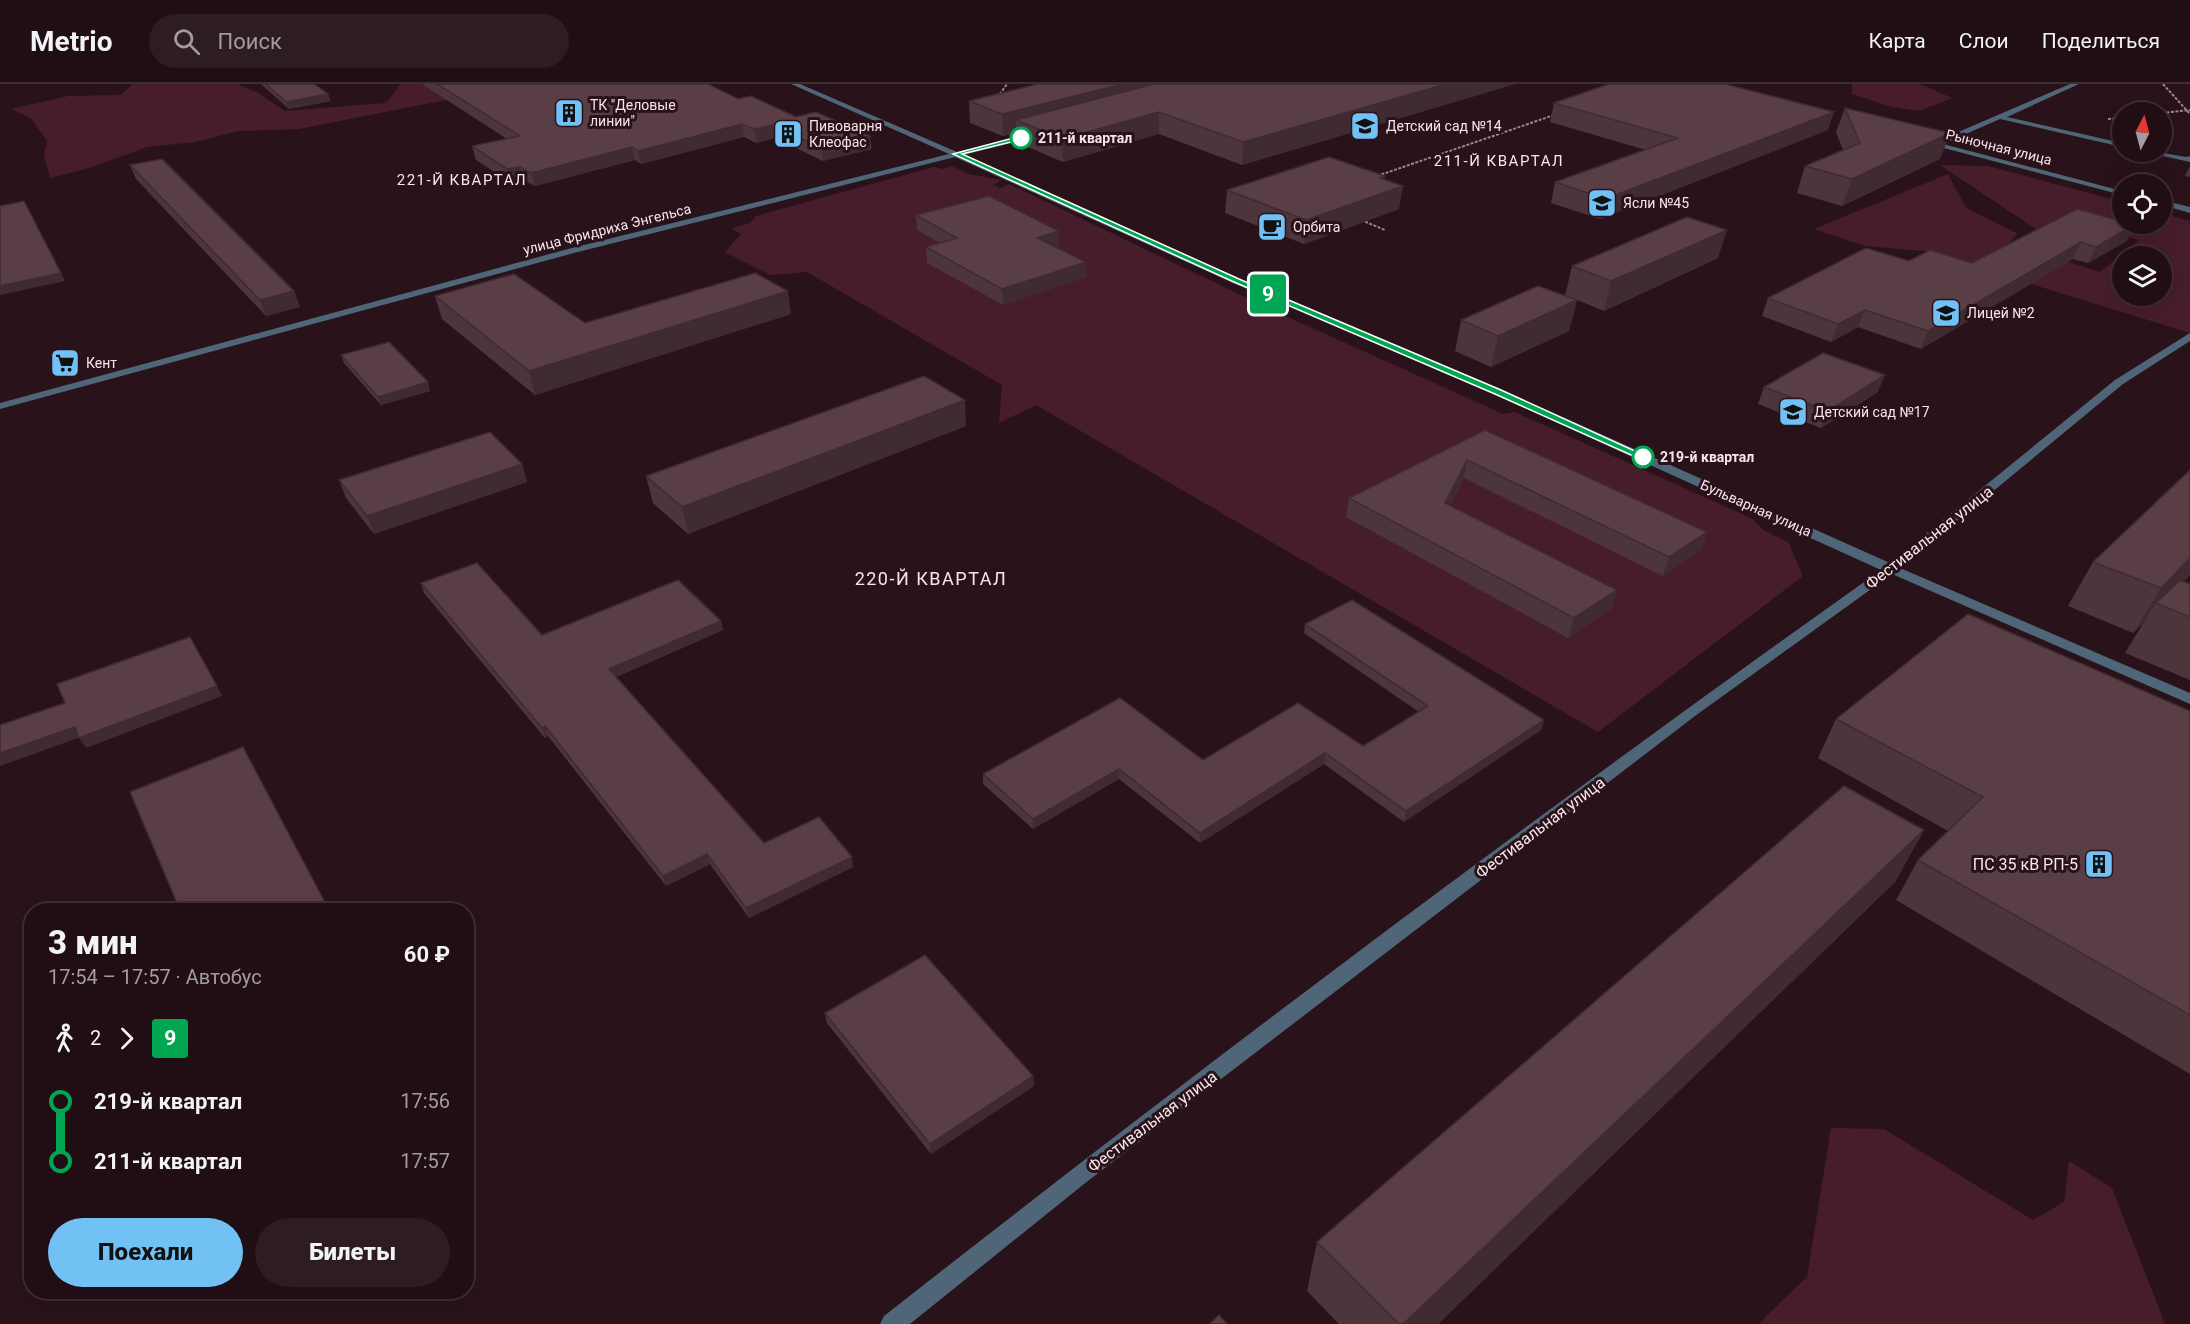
<!DOCTYPE html>
<html lang="ru">
<head>
<meta charset="utf-8">
<style>
	:root { --surface:#200e14; --page:#2d1c22; --text:#f1f3f6; --muted:#a29ca0; --line:#3d2e34; --accent:#71c1f5 }
	body { margin:0; font-family:Roboto,sans-serif; background:var(--page); color:var(--text); height:100vh; display:flex; flex-direction:column; font-size:22px; white-space:nowrap }
	* { box-sizing:border-box; margin:0 }
	p { font-size:20px; color:var(--muted) }
	.icon { flex:none; width:33px; height:33px; fill:none; stroke:currentColor; stroke-width:2; stroke-linecap:round; stroke-linejoin:round }
	.map { position:relative; flex:1; overflow:hidden }
	.side { position:absolute; left:24px; top:819px; width:450px; height:396px; display:flex; flex-direction:column; background:var(--surface); border-radius:24px; box-shadow:0 6px 24px #0002,0 0 0 2px var(--line) }
	.side>* { flex:none }
	.badge { padding:0 12px; border-radius:4px; font-size:21px; line-height:39px }
	.needle { width:39px; rotate:6deg }
	.controls { position:absolute; left:2112px; top:18px; display:grid; gap:12px }
	.controls a { display:grid; place-items:center; width:60px; height:60px; border-radius:50%; background:var(--surface); box-shadow:0 6px 24px #0002,0 0 0 2px var(--line); font-size:30px }
	.map>.badge { position:absolute; translate:-50% -50%; box-shadow:0 0 0 3px #fff }
	.legs { display:flex; align-items:center; gap:9px; height:66px; padding:0 24px; font-size:20px }
	.legs p { margin-inline-start:auto }
	.overview { display:flex; align-items:center; justify-content:space-between; height:102px; padding:0 24px }
	h1 { font-size:33px; font-weight:800; line-height:45px }
	.cta { display:flex; gap:12px; margin-top:auto; padding:12px 24px }
	.cta a { flex:1; height:69px; border-radius:36px; background:var(--accent); color:#111; font-size:24px; font-weight:800; line-height:69px; text-align:center }
	.cta a+a { background:var(--page); color:var(--text) }
	ul { padding:0 24px; list-style:none }
	li { display:flex; align-items:center; gap:21px; height:60px; font-size:22px }
	li i { display:grid; place-items:center; width:9px; height:100%; margin:0 8px; background:currentColor }
	li i::after { content:''; width:15px; height:15px; margin:-8px; border:4px solid; border-radius:50%; background:var(--surface) }
	li p { margin-inline-start:auto }
	li:first-child i { background:linear-gradient(#0000 50%,currentColor 0) }
	li:last-child i { background:linear-gradient(currentColor 50%,#0000 0) }
	header { display:flex; align-items:center; gap:36px; box-sizing:border-box; height:84px; padding:0 30px; background:var(--surface); border-bottom:2px solid var(--line) }
	header strong { font-size:28px }
	nav { display:flex; gap:33px; margin-inline-start:auto; font-size:21px }
	.search { width:420px; height:54px; background:var(--page); display:flex; align-items:center; gap:15px; box-sizing:border-box; padding:0 21px; border-radius:33px; color:var(--muted); font-size:22px }
	.map>svg:first-child { display:block }
	.green { fill:#471d2c; fill-rule:evenodd }
	.lines { fill:none; stroke-linecap:round; stroke-linejoin:round }
	.path { stroke:#9b868c; stroke-width:2; stroke-dasharray:3 1.5; stroke-linecap:butt }
	.minor { fill:#4e6677; fill-rule:evenodd }
	.wall { fill:#4d353c }
	.shaded-wall { fill:#3f2b31 }
	.building { fill:#5a3e46; stroke:#3f2b31; stroke-width:1.5 }
	.line-1 { fill:#00a651; stroke:#fff; stroke-width:1.5 }
	.stop-1-dot { fill:#fff; stroke:#00a651; stroke-width:3 }
	.labels { text-anchor:middle; stroke-width:6; stroke-linejoin:round; paint-order:stroke }
	.far-poi-label { font-size:14px; fill:#f8e5ea; stroke:#2a121a; text-anchor:start }
	.far-stop-label { font-size:14px; font-weight:bold; fill:#f8e5ea; stroke:#2a121a; text-anchor:start }
	.far-street-label { font-size:14px; fill:#f8e5ea; stroke:#2a121a }
	.far-neighbourhood-label { font-size:15px; letter-spacing:1.5px; fill:#f8e5ea; stroke:#2a121a }
	.street-label { font-size:16px; fill:#f8e5ea; stroke:#2a121a }
	.poi-label { font-size:16px; fill:#f8e5ea; stroke:#2a121a; text-anchor:end }
	.neighbourhood-label { font-size:18px; letter-spacing:1.5px; fill:#f8e5ea; stroke:#2a121a }
</style>
</head>
<body>
<header>
<strong>Metrio</strong>
<div class="search"><svg class="icon" aria-label="search" viewBox="0 0 24 24"><circle cx="10" cy="10" r="6"/><path d="M15 15l6 6"/></svg>Поиск</div>
<nav><a>Карта</a><a>Слои</a><a>Поделиться</a></nav>
</header>
<div class="map">
<svg width="2190" height="1240" viewBox="0 0 2190 1240">
	<rect width="100%" height="100%" fill="#2a121a"/>
	<g class="green">
		<path d="M133,0H238L260,10L285,27L386,19L401,0H527L299,45L238,47L195,58L147,63L93,83L50,94L44,71L47,57L31,34L11,25L68,12L121,11Z"/>
		<path d="M1852,0H1920L1952,14L1919,27L1892,23L1852,10Z"/>
		<path d="M1940,81L1988,82L2122,118V140H2162V129L2190,137V249L1924,167L1865,162L1814,145L1948,90L1966,124L2017,149L2010,159L2100,188L2139,156L2069,136L2039,147ZM2122,172H2162V212H2122Z"/>
		<path d="M952,82L968,90L1002,96L993,101L1001,104L1009,100L1270,225L1503,330L1515,328L1753,435L1763,446L1788,458L1803,492L1598,648L1036,321L999,339L1002,301L807,188L770,191L725,168L741,150L731,144L750,139L756,132L934,83L942,85Z"/>
		<path d="M1831,1044L1884,1045L2033,1136L2064,1118L2069,1077L2112,1104L2165,1240H1758L1807,1193Z"/>
	</g>
	<g class="lines">
		<g class="path">
			<path d="M2163,0L2190,30"/>
			<path d="M997,14L1007,0"/>
			<path d="M2162,29L2190,26"/>
			<path d="M2108,35L2122,34"/>
			<path d="M1377,92L1557,30"/>
			<path d="M1361,136L1385,146"/>
		</g>
		<g class="minor">
			<path d="M791,0H800L957,68L1039,48V52L964,71L1239,195L1502,306L1890,479L2115,296L2190,249V257L2123,300L1900,484L2190,609V620L1892,490L1695,632L1084,1100L910,1240H880L884,1232C1210,976 1543,726 1881,486L1494,310L1233,199L955,73L574,169L0,325V319L568,165L949,70Z"/>
			<path d="M2070,0H2079L2007,33L2122,59V63L2000,35L1943,60L2122,107V111L1921,58L1925,56L1935,58Z"/>
			<path d="M2145,68H2158L2186,73L2190,72V78Z"/>
			<path d="M2162,116L2190,123V129L2162,121Z"/>
		</g>
	</g>
	<g class="wall">
		<path d="M261,0H314L331,17L289,25Z"/>
		<path d="M422,0H708L738,15L796,33L872,65L823,77L775,54L756,59L744,53L641,80L635,76L535,102L523,96L511,99L476,76L472,62L507,55Z"/>
		<path d="M1038,0H1515L1242,81L1159,50L1063,78L1016,58V49L1003,52L970,39L969,17Z"/>
		<path d="M1554,19L1828,46L1600,135L1551,119L1555,98L1646,66L1550,38Z"/>
		<path d="M1845,24L1950,49L1940,75L1842,122L1797,109L1805,82L1843,66L1836,48Z"/>
		<path d="M130,81L294,207L300,223L266,232L136,95Z"/>
		<path d="M2190,82V93L2185,92Z"/>
		<path d="M1385,96L1399,125L1304,160L1225,129L1227,106Z"/>
		<path d="M2077,125L2127,157L2088,179L2073,175L1921,265L1858,243L1831,258L1762,232L1768,214L1909,177L1972,179Z"/>
		<path d="M916,131L1059,147V162L1056,163L1086,193L1003,221L927,179L926,163L940,159L917,146Z"/>
		<path d="M1718,174L1604,227L1577,216L1569,247L1491,283L1455,267L1461,236L1565,212L1572,182Z"/>
		<path d="M435,212L585,239L791,230L535,311L442,235Z"/>
		<path d="M341,271L430,307L381,321L344,279Z"/>
		<path d="M1764,303L1878,308L1821,344L1758,320Z"/>
		<path d="M966,342L688,450L653,419L646,392Z"/>
		<path d="M1485,346L1707,448L1701,466L1663,492L1464,394L1450,422L1617,506L1611,525L1568,554L1346,433L1349,414Z"/>
		<path d="M522,380L527,398L374,450L346,414L339,396Z"/>
		<path d="M2190,386V491L2184,497L2190,500V596L2125,569L2144,538L2133,549L2068,522L2093,478Z"/>
		<path d="M421,499L542,551L721,537L723,546L616,593L764,759L853,783L749,834L710,780L666,802L548,652L545,654L424,509Z"/>
		<path d="M1305,540L1544,636L1541,646L1404,738L1324,680L1200,759L1119,695L1033,745L983,700V690L1203,676L1363,662L1419,628L1304,549Z"/>
		<path d="M2190,627V990L1896,816L1918,776L1948,747L1818,674L1836,635Z"/>
		<path d="M1924,746L1895,798L1438,1240H1339L1307,1207L1317,1158Z"/>
		<path d="M825,929L1033,992L1034,1002L931,1070L827,939Z"/>
	</g>
	<g class="shaded-wall">
		<path d="M1123,0H1205L1016,36V49L1003,52L1002,30Z"/>
		<path d="M1446,0H1515L1242,81L1243,58Z"/>
		<path d="M328,10L331,17L289,25L286,18Z"/>
		<path d="M1159,28V50L1063,78L1062,55Z"/>
		<path d="M1834,28L1828,46L1600,135L1605,115Z"/>
		<path d="M742,40L744,53L641,80L638,67Z"/>
		<path d="M773,41L775,54L756,59L754,45Z"/>
		<path d="M1950,49L1940,75L1842,122L1852,95Z"/>
		<path d="M870,52L872,65L823,77L821,64Z"/>
		<path d="M632,63L635,76L535,102L531,89Z"/>
		<path d="M520,83L523,96L511,99L507,85Z"/>
		<path d="M1385,92L1383,109L1403,102L1399,125L1304,160L1306,136L1380,94Z"/>
		<path d="M2135,140L2127,157L2088,179L2096,163Z"/>
		<path d="M1727,146L1718,174L1604,227L1611,197Z"/>
		<path d="M1059,147V162L1038,169L1037,154Z"/>
		<path d="M2081,158L2073,175L1921,265L1928,247Z"/>
		<path d="M1086,178V193L1003,221L1002,205Z"/>
		<path d="M61,189L65,197L0,211V202Z"/>
		<path d="M294,207L300,223L266,232L260,216Z"/>
		<path d="M788,207L791,230L535,311L529,287Z"/>
		<path d="M1577,216L1569,247L1491,283L1498,252Z"/>
		<path d="M1865,226L1858,243L1831,258L1838,240Z"/>
		<path d="M1885,291L1878,308L1821,344L1828,327Z"/>
		<path d="M428,298L430,307L381,321L378,313Z"/>
		<path d="M965,316L966,342L688,450L682,423Z"/>
		<path d="M1467,376L1464,394L1442,438L1445,419Z"/>
		<path d="M522,380L527,398L374,450L367,432Z"/>
		<path d="M1707,448L1701,466L1663,492L1669,473Z"/>
		<path d="M2190,474V491L2161,521L2156,519L2144,538L2133,549L2161,504Z"/>
		<path d="M1617,506L1611,525L1568,554L1574,534Z"/>
		<path d="M721,537L723,546L612,595L609,585Z"/>
		<path d="M217,602L222,612L86,664L79,654Z"/>
		<path d="M1544,636L1541,646L1404,738L1406,727Z"/>
		<path d="M545,642L548,652L545,654L542,644Z"/>
		<path d="M75,643L81,653L0,682V669Z"/>
		<path d="M1325,669L1324,680L1200,759V749Z"/>
		<path d="M1119,685V695L1033,745V735Z"/>
		<path d="M1924,746L1895,798L1438,1240H1403Z"/>
		<path d="M707,770L710,780L666,802L663,792Z"/>
		<path d="M852,773L853,783L749,834L746,824Z"/>
		<path d="M1033,992L1034,1002L931,1070L930,1060Z"/>
		<path d="M466,1087L470,1093L466,1095Z"/>
	</g>
	<g class="building">
		<path d="M266,0H314L328,10L286,18Z"/>
		<path d="M437,0H708L738,15L751,12L796,33L816,28L870,52L821,64L773,41L754,45L742,40L638,67L632,63L531,89L520,83L507,85L472,62L520,52Z"/>
		<path d="M1038,0H1123L1002,30L969,17Z"/>
		<path d="M1154,0H1446L1243,58L1159,28L1062,55L1016,36Z"/>
		<path d="M1609,0H1725L1834,28L1605,115L1555,98L1678,54L1554,19Z"/>
		<path d="M1845,24L1950,49L1852,95L1805,82L1860,59Z"/>
		<path d="M1329,73L1385,92L1380,94L1403,102L1306,136L1227,106Z"/>
		<path d="M162,75L294,207L260,216L130,81Z"/>
		<path d="M989,112L1059,147L1037,154L1086,178L1002,205L926,163L957,154L916,131Z"/>
		<path d="M24,117L61,189L0,202V122Z"/>
		<path d="M2077,125L2122,137V140H2135L2096,163L2081,158L1928,247L1865,226L1838,240L1768,214L1866,164L1909,177L1930,166L1972,179Z"/>
		<path d="M1687,133L1727,146L1611,197L1572,182Z"/>
		<path d="M755,189L788,207L529,287L435,212L514,190L585,239Z"/>
		<path d="M1538,202L1577,216L1498,252L1461,236Z"/>
		<path d="M389,258L428,298L378,313L341,271Z"/>
		<path d="M1823,269L1885,291L1828,327L1764,303Z"/>
		<path d="M924,292L965,316L682,423L646,392Z"/>
		<path d="M1485,346L1707,448L1669,473L1467,376L1445,419L1617,506L1574,534L1349,414Z"/>
		<path d="M490,348L522,380L367,432L339,396Z"/>
		<path d="M2190,386V474L2161,504L2093,478Z"/>
		<path d="M477,479L542,551L678,496L721,537L609,585L764,759L819,733L852,773L746,824L707,770L663,792L545,642L542,644L421,499Z"/>
		<path d="M2180,496L2190,500V533L2156,519Z"/>
		<path d="M1352,516L1544,636L1406,727L1325,669L1200,749L1119,685L1033,735L983,690L1120,614L1203,676L1298,619L1363,662L1428,622L1305,540Z"/>
		<path d="M1968,530L2190,627V931L1918,776L1983,713L1836,635Z"/>
		<path d="M190,553L217,602L79,654L75,643L0,669V641L65,619L57,600Z"/>
		<path d="M243,663L329,826H180L130,708Z"/>
		<path d="M1844,702L1924,746L1403,1240H1399L1317,1158Z"/>
		<path d="M925,871L1033,992L930,1060L825,929Z"/>
		<path d="M1219,1231L1227,1240H1209Z"/>
	</g>
	<path class="line-1" d="M1021,52L1023,55L962,70L1239,195L1501,306L1648,373L1640,375L1495,310L1234,198L953,70Z"/>
	<defs>
		<g id="building-square" transform="scale(1.5)"><rect x="-9" y="-9" width="18" height="18" rx="4" fill="#71c1f5" stroke="#2a121a"/><path d="M-4-6H4V6H1V3H-1V6H-4ZM-2.5-4.3h1.7v1.8h-1.7ZM.8-4.3h1.7v1.8H.8ZM-2.5-1h1.7V.8h-1.7ZM.8-1h1.7V.8H.8Z" fill="#111"/></g>
		<g id="school-square" transform="scale(1.5)"><rect x="-9" y="-9" width="18" height="18" rx="4" fill="#71c1f5" stroke="#2a121a"/><path d="M0-5L7-2L0 1L-7-2ZM-4 1L0 2.5L4 1V4Q0 6-4 4Z" fill="#111"/></g>
		<g id="cafe-square" transform="scale(1.5)"><rect x="-9" y="-9" width="18" height="18" rx="4" fill="#71c1f5" stroke="#2a121a"/><path d="M-5.5-4.5H6V0H3Q3 3.5 0 3.5H-2.5Q-5.5 3.5-5.5 0ZM3-3.2v2h1.7v-2ZM-6 4.5H4V6H-6Z" fill="#111"/></g>
		<g id="supermarket-square" transform="scale(1.5)"><rect x="-9" y="-9" width="18" height="18" rx="4" fill="#71c1f5" stroke="#2a121a"/><path d="M-6-5.5h2.5l.6 2H6L4.5 2H-2.5L-4.4-4H-6ZM-1.5 3.2a1.3 1.3 0 1 0 .1 0ZM3 3.2a1.3 1.3 0 1 0 .1 0Z" fill="#111"/></g>
	</defs>
	<g fill-rule="evenodd">
		<use href="#building-square" x="569" y="29"/>
		<use href="#school-square" x="1365" y="42"/>
		<use href="#building-square" x="788" y="50"/>
		<use href="#school-square" x="1602" y="119"/>
		<use href="#cafe-square" x="1272" y="143"/>
		<use href="#school-square" x="1946" y="229"/>
		<use href="#supermarket-square" x="65" y="279"/>
		<use href="#school-square" x="1793" y="328"/>
		<use href="#building-square" x="2099" y="780"/>
	</g>
	<g class="stop-1-dot">
		<circle cx="1021" cy="54" r="10"/>
		<circle cx="1643" cy="373" r="10"/>
	</g>
	<g class="labels">
		<g class="far-poi-label">
			<text x="590" y="26">ТК "Деловые<tspan x="590" dy="16">линии"</tspan></text>
			<text x="809" y="47">Пивоварня<tspan x="809" dy="16">Клеофас</tspan></text>
			<text x="1386" y="47">Детский сад №14</text>
			<text x="1623" y="124">Ясли №45</text>
			<text x="1293" y="148">Орбита</text>
			<text x="1967" y="234">Лицей №2</text>
			<text x="86" y="284">Кент</text>
			<text x="1814" y="333">Детский сад №17</text>
		</g>
		<g class="far-stop-label">
			<text x="1038" y="59">211-й квартал</text>
			<text x="1660" y="378">219-й квартал</text>
		</g>
		<g class="far-street-label">
			<text transform="translate(1999 63) rotate(14)" y="5">Рыночная улица</text>
			<text transform="translate(607 145) rotate(-14)" y="5">улица Фридриха Энгельса</text>
			<text transform="translate(1756 424) rotate(24)" y="5">Бульварная улица</text>
		</g>
		<g class="far-neighbourhood-label">
			<text x="1499" y="82">211-Й КВАРТАЛ</text>
			<text x="462" y="101">221-Й КВАРТАЛ</text>
		</g>
		<g class="street-label">
			<text transform="translate(1929 453) rotate(-38)" y="6">Фестивальная улица</text>
			<text transform="translate(1540 743) rotate(-37)" y="6">Фестивальная улица</text>
			<text transform="translate(1152 1037) rotate(-37)" y="6">Фестивальная улица</text>
		</g>
		<g class="poi-label">
			<text x="2078" y="786">ПС 35 кВ РП-5</text>
		</g>
		<g class="neighbourhood-label">
			<text x="931" y="501">220-Й КВАРТАЛ</text>
		</g>
	</g>
</svg>
<div class="controls">
<a><svg class="needle" viewBox="-14 -14 28 28"><path d="M0-13l5 13h-10z" fill="#e53935"/><path d="M0 13l5-13h-10z" fill="#a29ca0"/></svg></a>
<a><svg class="icon" aria-label="locate" viewBox="0 0 24 24"><circle cx="12" cy="12" r="6"/><path d="M12 2v4M12 18v4M2 12h4M18 12h4"/></svg></a>
<a><svg class="icon" aria-label="layers" viewBox="0 0 24 24"><path d="M12 4l9 5-9 5-9-5zM3 14l9 5 9-5"/></svg></a>
</div>
<b class="badge" style="left:1268px;top:210px;background:#00a651;color:#fff">9</b>
<section class="side">
<div class="overview"><div><h1>3 мин</h1><p>17:54 – 17:57 · Автобус</p></div><b>60 ₽</b></div>
<div class="legs"><svg class="icon" aria-label="walk" viewBox="0 0 24 24"><circle cx="13" cy="4" r="2"/><path d="M13 8l-2 6 4 7M11 14l-3 7M7 12l3-4h3l4 4"/></svg>2<svg class="icon" aria-label="forward" viewBox="0 0 24 24"><path d="M9 5l7 7-7 7"/></svg><b class="badge" style="background:#00a651;color:#fff">9</b></div>
<ul>
<li><i style="color:#00a651"></i><b>219-й квартал</b><p>17:56</p></li>
<li><i style="color:#00a651"></i><b>211-й квартал</b><p>17:57</p></li>
</ul>
<div class="cta"><a>Поехали</a><a>Билеты</a></div>
</section>
</div>
</body>
</html>
